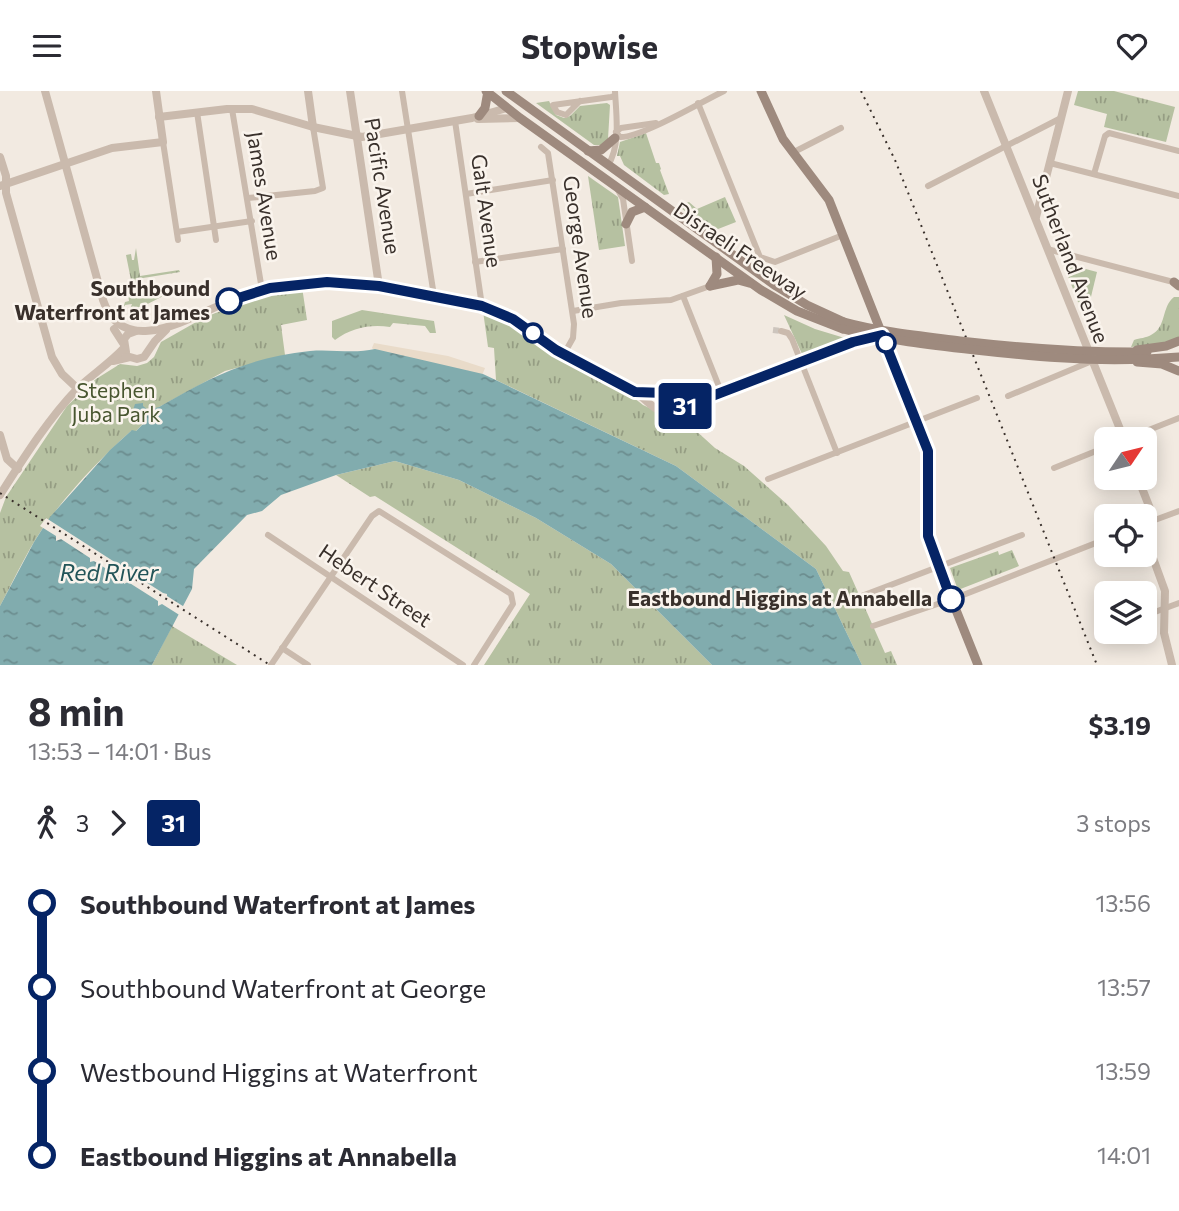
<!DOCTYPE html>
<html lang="en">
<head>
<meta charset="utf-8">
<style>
	:root { --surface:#fff; --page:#f2f2f3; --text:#2b2b33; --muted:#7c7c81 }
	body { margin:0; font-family:Commissioner,sans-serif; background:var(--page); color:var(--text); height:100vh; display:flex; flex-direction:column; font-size:26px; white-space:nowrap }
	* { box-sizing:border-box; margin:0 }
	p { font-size:23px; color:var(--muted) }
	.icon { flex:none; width:38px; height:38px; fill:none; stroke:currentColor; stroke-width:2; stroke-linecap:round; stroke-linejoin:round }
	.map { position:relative; height:574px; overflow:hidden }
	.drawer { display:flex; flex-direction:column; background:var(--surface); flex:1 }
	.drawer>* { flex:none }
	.badge { padding:0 14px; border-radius:5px; font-size:24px; line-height:46px }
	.needle { width:46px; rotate:55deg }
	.tools { position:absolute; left:1094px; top:336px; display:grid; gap:14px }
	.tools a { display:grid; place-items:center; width:63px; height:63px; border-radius:10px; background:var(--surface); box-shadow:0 4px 18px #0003; font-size:35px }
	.map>.badge { position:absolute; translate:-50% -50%; box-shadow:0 0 0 4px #fff }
	.legs { display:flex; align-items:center; gap:10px; height:77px; padding:0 28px; font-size:23px }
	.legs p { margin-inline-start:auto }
	.summary { display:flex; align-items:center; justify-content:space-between; height:119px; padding:0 28px }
	h1 { font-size:38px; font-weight:700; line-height:52px }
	ul { padding:0 28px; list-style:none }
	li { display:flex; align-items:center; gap:24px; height:84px; font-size:26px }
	li i { display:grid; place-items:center; width:10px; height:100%; margin:0 9px; background:currentColor }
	li i::after { content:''; width:18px; height:18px; margin:-9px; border:5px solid; border-radius:50%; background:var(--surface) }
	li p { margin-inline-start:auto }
	li:first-child i { background:linear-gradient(#0000 50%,currentColor 0) }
	li:last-child i { background:linear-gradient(currentColor 50%,#0000 0) }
	header { display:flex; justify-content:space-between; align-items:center; height:91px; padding:0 28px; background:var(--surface); font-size:32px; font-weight:700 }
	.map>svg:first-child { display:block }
	.grass { fill:url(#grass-tufts) }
	.garden { fill:#b6c1a1 }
	.plaza { fill:#e9dbc9 }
	.water { fill:url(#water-ripples) }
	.pier { fill:#f2eae1 }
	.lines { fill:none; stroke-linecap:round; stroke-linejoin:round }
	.minor-tunnel { stroke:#cdc5bd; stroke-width:6; stroke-dasharray:6 3; stroke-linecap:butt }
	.minor { stroke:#cabaad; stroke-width:6 }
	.tertiary { stroke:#cabaad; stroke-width:8 }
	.secondary { stroke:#9e8a7e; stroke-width:9 }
	.rail { stroke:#39302b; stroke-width:2; stroke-dasharray:2 5; stroke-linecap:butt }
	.secondary-bridge { stroke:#9e8a7e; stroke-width:9 }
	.line-1-casing { stroke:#fff; stroke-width:16 }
	.line-1 { stroke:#052465; stroke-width:10 }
	.stop-1-dot { fill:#fff; stroke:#052465; stroke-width:3.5 }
	.labels { text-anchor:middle; stroke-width:5; stroke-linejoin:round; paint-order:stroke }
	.street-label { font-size:21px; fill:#39302b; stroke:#faf4ed }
	.stop-label { font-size:21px; font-weight:bold; fill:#39302b; stroke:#faf4ed; text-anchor:end }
	.park-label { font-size:21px; fill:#485630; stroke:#faf4ed }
	.water-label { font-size:23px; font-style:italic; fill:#225458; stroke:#faf4ed }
</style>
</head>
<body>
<header><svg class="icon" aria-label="menu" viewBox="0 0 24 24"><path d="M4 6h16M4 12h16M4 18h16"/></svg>Stopwise<svg class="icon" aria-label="heart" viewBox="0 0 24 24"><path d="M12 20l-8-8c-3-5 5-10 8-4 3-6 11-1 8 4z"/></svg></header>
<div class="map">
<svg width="1179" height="574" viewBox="0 0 1179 574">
	<defs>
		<pattern id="grass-tufts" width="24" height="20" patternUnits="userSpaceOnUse" patternTransform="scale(1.75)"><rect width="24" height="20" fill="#b6c1a1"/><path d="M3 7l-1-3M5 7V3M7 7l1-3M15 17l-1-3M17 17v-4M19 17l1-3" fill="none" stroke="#959d83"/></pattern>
		<pattern id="water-ripples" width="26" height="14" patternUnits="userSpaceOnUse" patternTransform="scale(1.75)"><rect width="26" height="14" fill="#81acae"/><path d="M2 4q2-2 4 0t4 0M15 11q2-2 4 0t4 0" fill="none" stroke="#6b8c8e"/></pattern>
	</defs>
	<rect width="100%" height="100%" fill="#f2eae1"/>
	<g class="grass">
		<path d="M1078,0H1114L1175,16L1166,51L1104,36L1107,23L1074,14Z"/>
		<path d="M549,10L556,24L564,27L570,25L580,15L607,12L610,14L608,48L604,54H594L536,12Z"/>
		<path d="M646,42L656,72H659L661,78L660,79L669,103L664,104L624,74L620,65H617L620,51Z"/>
		<path d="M588,85L618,106L625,155L599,159Z"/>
		<path d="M725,106L736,131L713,140L678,115L689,111L697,118Z"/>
		<path d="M136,157L140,185L179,179L180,181L137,188L139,203L173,200L128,223L132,213L125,214L122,221L125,211L129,210L127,196L132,194L126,164L131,163L132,169H134Z"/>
		<path d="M302,196L307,229L281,234L285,264L225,280L159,316L136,340H131C103,365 74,395 51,426C30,453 16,485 0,515V422L6,406L67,315L96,288L120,273L137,275L147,272L154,266L161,251L205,226L248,210L274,204L277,200Z"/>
		<path d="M1174,206H1179V247L1166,253L1131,256L1134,249C1140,247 1146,247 1151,244C1167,236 1161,216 1174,206Z"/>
		<path d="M362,219L434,230L436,242H430L425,235L393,232L390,236C370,233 351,237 335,249L332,246V230Z"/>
		<path d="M483,220L510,230L548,258L629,303L643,314L694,338L715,357L744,375L788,414L826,455L843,480L849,481L885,562L891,560L897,574H862L816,478L676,375L496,289L494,257L488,256Z"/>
		<path d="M784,224L815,238L848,248L803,265Z"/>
		<path d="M395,370L459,389L536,427L611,473L712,574H484L530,503L375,405L370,406L336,384Z"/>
		<path d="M1012,459L1019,475L958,499L950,477L998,460L999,464Z"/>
		<path d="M172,535L237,574H152Z"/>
	</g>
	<path class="garden" d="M1063,172L1097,181L1089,214L1078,211Z"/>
	<path class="plaza" d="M374,252L448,265L485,277L481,287L378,263L372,257Z"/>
	<path class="water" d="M375,258L483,283L676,375L816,478L862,574H712L611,473L536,427L459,389L395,370L336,384L281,404L262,420L247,424L194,478L192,498L152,574H0V515L34,451L50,426L110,359L132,339L136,340L145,331V327L133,319L135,313L143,312V315L148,319L159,316C213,285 247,267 310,260C332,258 354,263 375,258Z"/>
	<path class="pier" d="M46,427L163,502L167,503V505L186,517L181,525L162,513L158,515V510L128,491L124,493V489L94,470L90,471V467L61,448L56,450V445L40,435Z"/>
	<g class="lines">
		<path class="minor-tunnel" d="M773,239L781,240"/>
		<g class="minor">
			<path d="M402,0L434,205"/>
			<path d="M580,10L566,24L557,21L553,14L611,6L615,5"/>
			<path d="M698,12L760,166L775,171L843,144"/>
			<path d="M232,18L262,199"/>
			<path d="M197,21L216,149"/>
			<path d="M455,30L482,215"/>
			<path d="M616,41L620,46C641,47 701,11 724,0"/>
			<path d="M616,41L621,37L656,32"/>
			<path d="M163,51L178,149"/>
			<path d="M541,56L548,62L574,233L573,247L564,263"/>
			<path d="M792,62L841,37"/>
			<path d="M1050,72L1179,105"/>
			<path d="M608,74C621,55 616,22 615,0"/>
			<path d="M1094,83L1105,45L1109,42L1179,60"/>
			<path d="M928,95L1061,27"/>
			<path d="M618,99L623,108L632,170"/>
			<path d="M466,103L553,89"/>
			<path d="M248,107L315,100L323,97L313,36"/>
			<path d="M177,141L252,130"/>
			<path d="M1047,158L1177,192"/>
			<path d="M475,171L563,158"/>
			<path d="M683,205L722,303"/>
			<path d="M573,220L621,212L671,209L710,195"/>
			<path d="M781,240L788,242L792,248L837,362"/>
			<path d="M1008,305L1092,270"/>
			<path d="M1126,348L1179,327"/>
			<path d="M1054,377L1106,356"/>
			<path d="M768,388L977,307"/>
			<path d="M1144,433L1179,420"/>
			<path d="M268,444L463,574"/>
			<path d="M859,506L1022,444"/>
			<path d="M1144,525L1179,512"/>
			<path d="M873,535L958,506L1106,448"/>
			<path d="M282,557L308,574"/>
			<path d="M271,574L372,425L379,420L511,503L513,513L474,574"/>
		</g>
		<g class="tertiary">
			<path d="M45,0L103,209C125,274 200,219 240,206C264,197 292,192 318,191C356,189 395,198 433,205C461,211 489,214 514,229C529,237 542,250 557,259C583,274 612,285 636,302C645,307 652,317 661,320L699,312L843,255L878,246"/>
			<path d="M308,0L313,36"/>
			<path d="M350,0L379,195"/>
			<path d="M984,0L1124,348"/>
			<path d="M159,26L227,18H252L313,36L362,46L472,27L507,17"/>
			<path d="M478,28L520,27"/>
			<path d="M0,66L6,85V102L52,266L62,283L78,298"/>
			<path d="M0,95L112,57L163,51L156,0"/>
			<path d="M1036,126L1068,0"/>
			<path d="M114,238L123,252"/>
			<path d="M126,261L124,248L128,243L136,240"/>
			<path d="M113,270L130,266L137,268L144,266L155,250L166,239"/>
			<path d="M637,301L665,302L686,315"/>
			<path d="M0,344L7,368L18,378"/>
			<path d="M1138,387L1151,420L1153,467L1165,500L1164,542L1172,574"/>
			<path d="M0,404C23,368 48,328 78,297C93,283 110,272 124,257"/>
		</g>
		<g class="secondary">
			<path d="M486,0L520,27L761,199L797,220L843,238"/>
			<path d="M506,0L776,195L807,214L844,231"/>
			<path d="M761,0L783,48L829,109L926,355L929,369L928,449L978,574"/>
			<path d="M479,25L485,17L488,0"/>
			<path d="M588,60L601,59L615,47"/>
			<path d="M626,133L632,121L645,116"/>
			<path d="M1174,191L1179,195"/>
			<path d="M710,195L738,189L749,192"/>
			<path d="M710,195L717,183L716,166"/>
			<path d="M1137,259L1166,255L1179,250"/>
			<path d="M1147,268L1179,266"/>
			<path d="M1137,271L1162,273L1179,280"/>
		</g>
		<g class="rail">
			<path d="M861,0L895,69L1097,574"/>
			<path d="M0,402L270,574"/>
		</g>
		<g class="secondary-bridge">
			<path d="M844,231C881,241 921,245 960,250C1022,257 1084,262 1147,261"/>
			<path d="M843,238C886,249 930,254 975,259C1031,265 1088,271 1146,268"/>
		</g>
	</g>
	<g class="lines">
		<g class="line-1-casing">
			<path id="line-1" d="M229,210L270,197L327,191L379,195L482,215L513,228L556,259L635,301L665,302L686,315L853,251L882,244L928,360V445L951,508"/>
		</g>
		<use href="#line-1" class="line-1"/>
	</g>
	<g class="stop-1-dot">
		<circle cx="229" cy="210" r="12"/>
		<circle cx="533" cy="242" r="9"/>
		<circle cx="886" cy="252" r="9"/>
		<circle cx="951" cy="508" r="12"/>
	</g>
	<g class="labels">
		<g class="street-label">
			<text transform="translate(382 95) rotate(81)" y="7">Pacific Avenue</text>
			<text transform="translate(264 105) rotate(81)" y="7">James Avenue</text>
			<text transform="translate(486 120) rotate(82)" y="7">Galt Avenue</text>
			<text transform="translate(580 156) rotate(82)" y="7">George Avenue</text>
			<text transform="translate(740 160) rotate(34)" y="7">Disraeli Freeway</text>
			<text transform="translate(1070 168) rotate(69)" y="7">Sutherland Avenue</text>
			<text transform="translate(375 495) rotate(34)" y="7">Hebert Street</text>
		</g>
		<g class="stop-label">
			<text x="210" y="205">Southbound<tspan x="210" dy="24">Waterfront at James</tspan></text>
			<text x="932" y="515">Eastbound Higgins at Annabella</text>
		</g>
		<g class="park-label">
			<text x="116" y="307">Stephen<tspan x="116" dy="24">Juba Park</tspan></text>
		</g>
		<g class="water-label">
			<text x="109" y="490">Red River</text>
		</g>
	</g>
</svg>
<div class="tools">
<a><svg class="needle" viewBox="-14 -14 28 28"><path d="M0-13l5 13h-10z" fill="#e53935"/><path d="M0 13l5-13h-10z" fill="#7c7c81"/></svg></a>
<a><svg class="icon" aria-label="locate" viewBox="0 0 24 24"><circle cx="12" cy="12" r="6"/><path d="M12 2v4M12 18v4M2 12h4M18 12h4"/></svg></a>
<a><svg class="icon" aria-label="layers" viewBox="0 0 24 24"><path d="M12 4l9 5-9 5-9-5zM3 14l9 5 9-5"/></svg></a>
</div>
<b class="badge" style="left:685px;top:315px;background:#052465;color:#fff">31</b>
</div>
<section class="drawer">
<div class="summary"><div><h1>8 min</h1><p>13:53 – 14:01 · Bus</p></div><b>$3.19</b></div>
<div class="legs"><svg class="icon" aria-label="walk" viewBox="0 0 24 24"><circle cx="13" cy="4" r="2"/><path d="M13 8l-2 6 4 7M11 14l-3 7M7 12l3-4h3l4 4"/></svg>3<svg class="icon" aria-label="forward" viewBox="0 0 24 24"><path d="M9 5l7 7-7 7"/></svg><b class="badge" style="background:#052465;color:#fff">31</b><p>3 stops</p></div>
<ul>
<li><i style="color:#052465"></i><b>Southbound Waterfront at James</b><p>13:56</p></li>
<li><i style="color:#052465"></i><span>Southbound Waterfront at George</span><p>13:57</p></li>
<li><i style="color:#052465"></i><span>Westbound Higgins at Waterfront</span><p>13:59</p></li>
<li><i style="color:#052465"></i><b>Eastbound Higgins at Annabella</b><p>14:01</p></li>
</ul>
</section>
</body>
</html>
